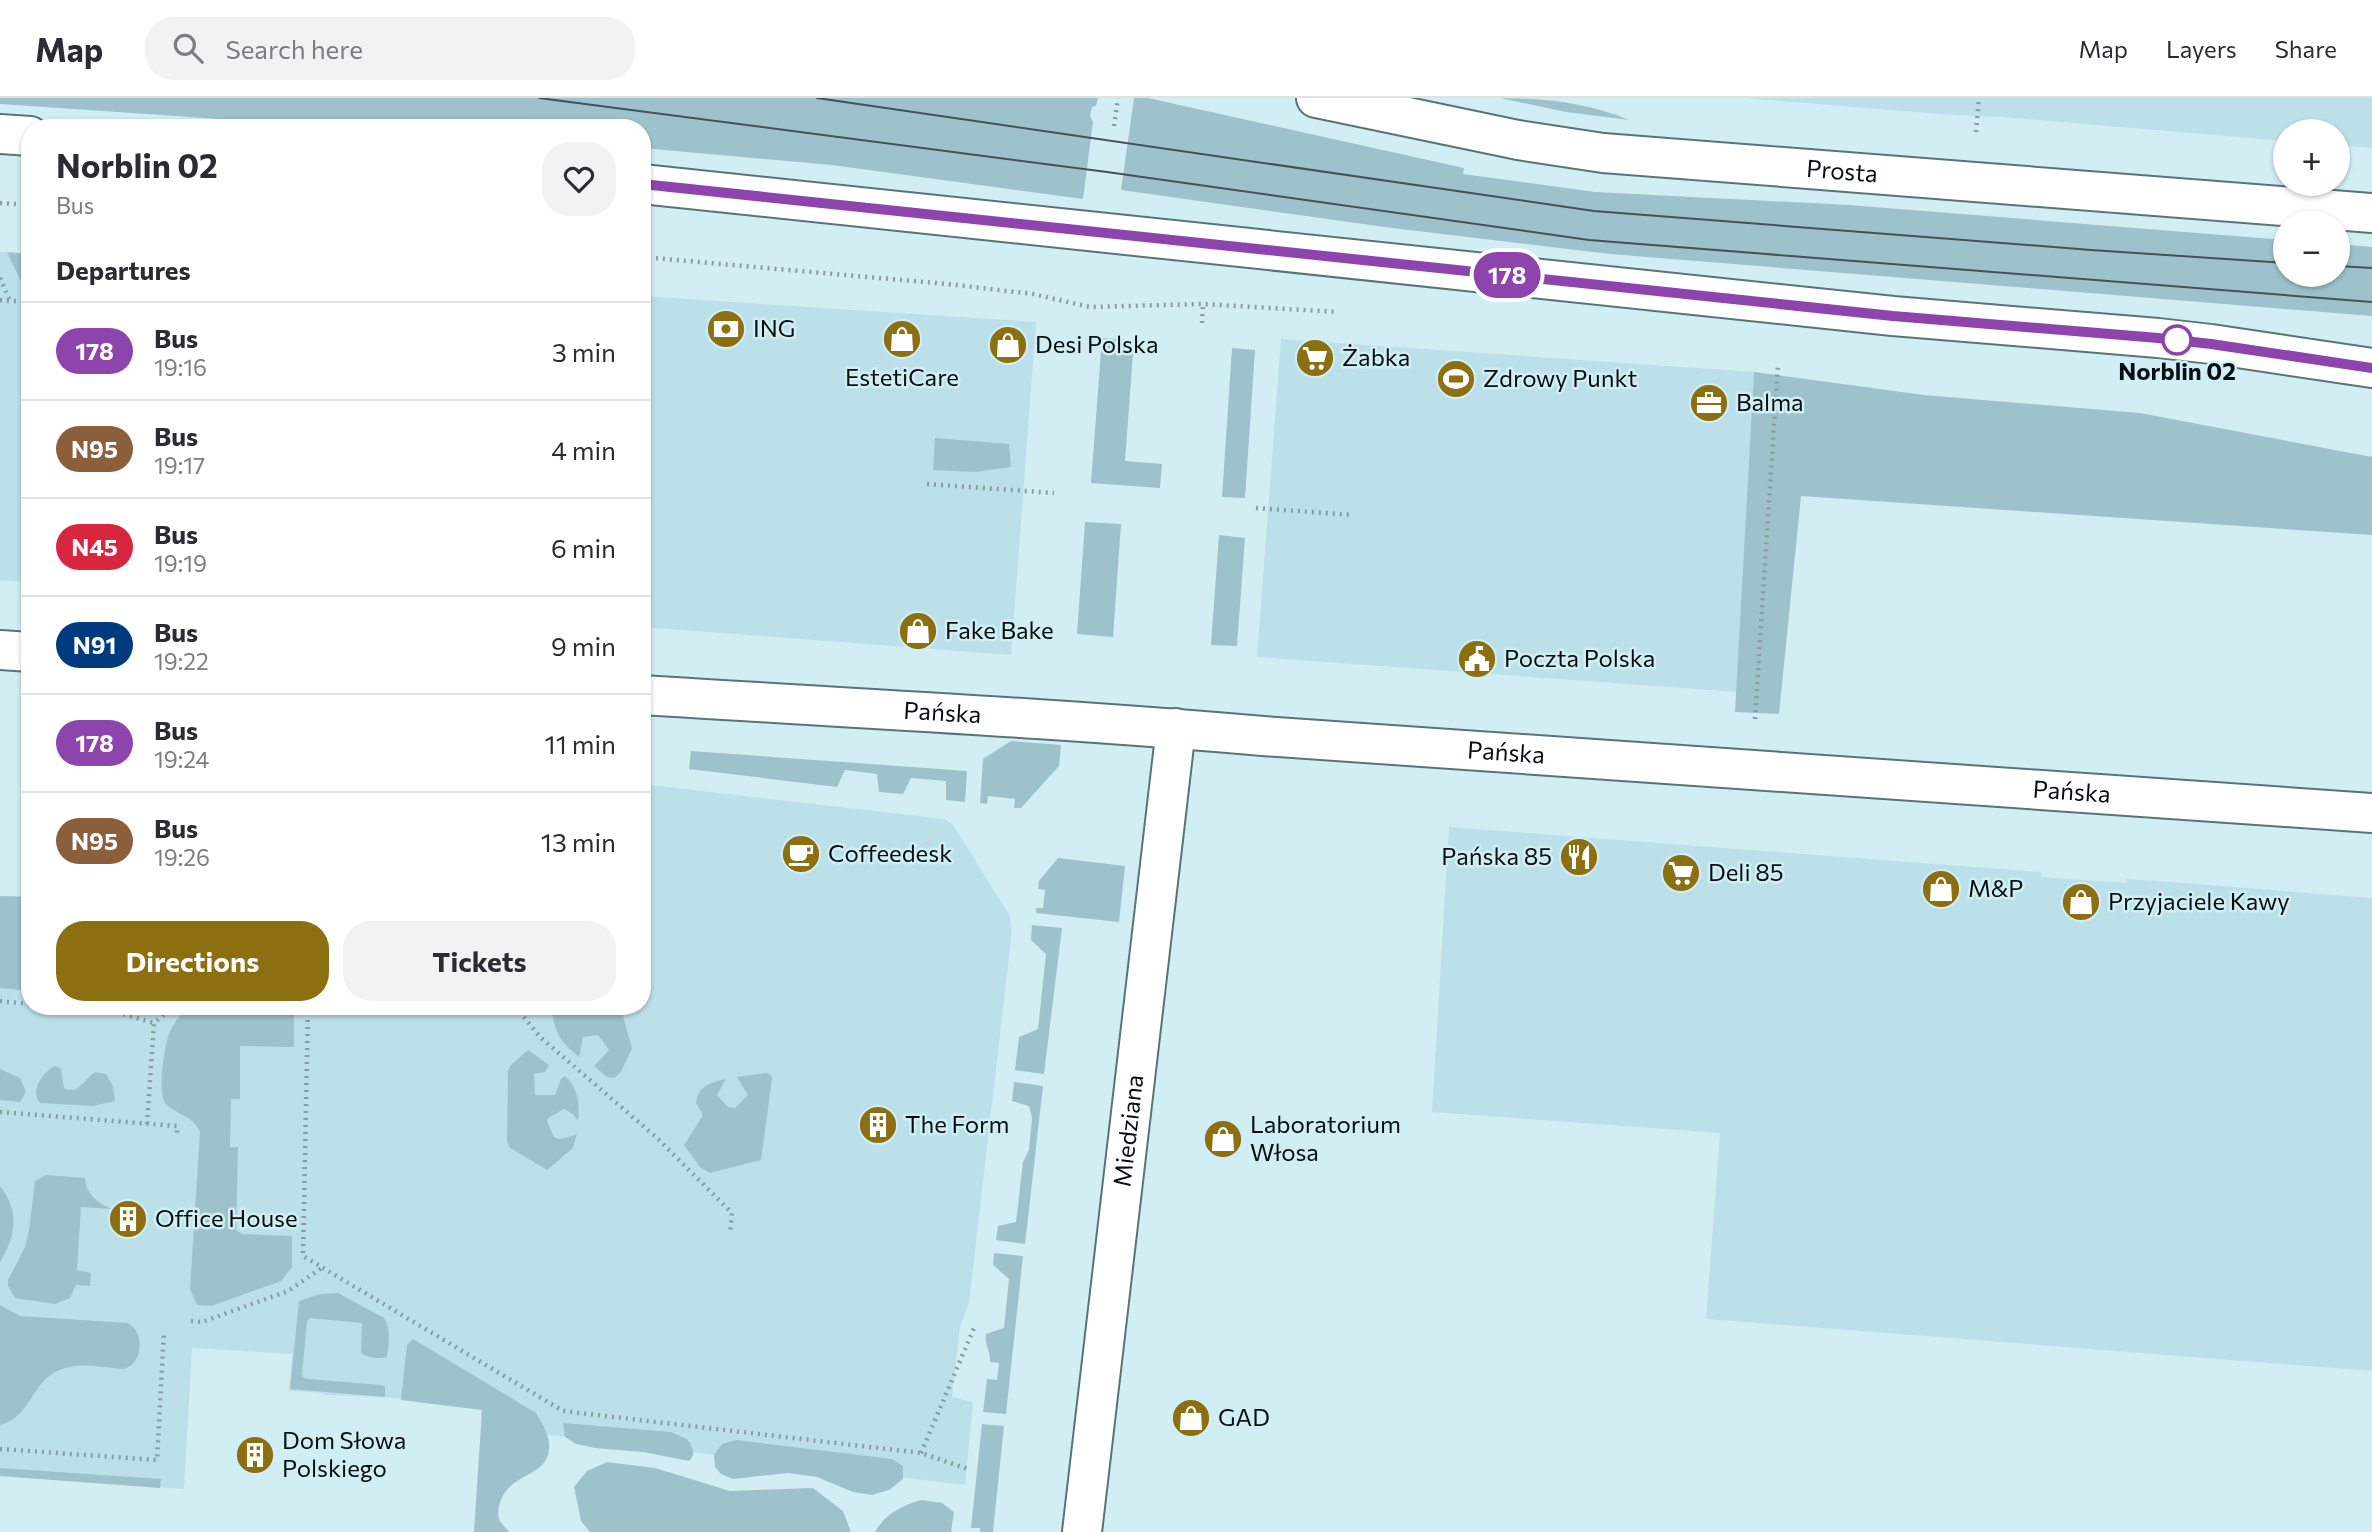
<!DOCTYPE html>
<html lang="en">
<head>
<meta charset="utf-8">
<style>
	:root { --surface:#fff; --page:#f2f2f3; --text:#2b2b33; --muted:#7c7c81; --line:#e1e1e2; --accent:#8b6f11 }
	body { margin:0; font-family:Commissioner,sans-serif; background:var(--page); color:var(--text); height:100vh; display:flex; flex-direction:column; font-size:26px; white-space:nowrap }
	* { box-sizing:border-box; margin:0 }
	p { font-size:23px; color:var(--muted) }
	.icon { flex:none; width:38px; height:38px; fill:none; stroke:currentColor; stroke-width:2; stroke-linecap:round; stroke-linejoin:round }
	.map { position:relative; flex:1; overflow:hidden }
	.sheet { position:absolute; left:21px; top:21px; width:630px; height:896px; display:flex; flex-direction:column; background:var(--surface); border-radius:28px; box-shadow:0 2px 5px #0004 }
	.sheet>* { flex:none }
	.badge { padding:0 14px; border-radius:23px; font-size:24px; line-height:46px }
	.controls { position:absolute; left:2273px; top:21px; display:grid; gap:14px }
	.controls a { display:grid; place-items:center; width:77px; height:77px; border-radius:50%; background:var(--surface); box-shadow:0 2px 5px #0004; font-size:35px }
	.map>.badge { position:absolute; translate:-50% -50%; box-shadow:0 0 0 4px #fff }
	h2 { padding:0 35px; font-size:26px; line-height:63px }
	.round { display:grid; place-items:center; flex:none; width:74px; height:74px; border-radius:28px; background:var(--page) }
	.overview { display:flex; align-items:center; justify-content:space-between; height:119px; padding:0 35px }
	h1 { font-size:33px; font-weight:700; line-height:52px }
	.cta { display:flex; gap:14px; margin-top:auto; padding:14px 35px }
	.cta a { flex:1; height:80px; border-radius:28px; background:var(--accent); color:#fff; font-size:28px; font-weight:700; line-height:80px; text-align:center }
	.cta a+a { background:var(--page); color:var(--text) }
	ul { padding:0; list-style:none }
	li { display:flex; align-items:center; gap:21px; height:98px; padding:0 35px; border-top:2px solid var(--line) }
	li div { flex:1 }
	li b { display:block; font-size:26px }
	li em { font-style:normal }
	li .badge { min-width:77px; font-weight:700; text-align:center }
	header { display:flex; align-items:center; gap:42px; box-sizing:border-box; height:98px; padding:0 35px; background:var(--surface); border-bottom:2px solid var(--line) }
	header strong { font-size:33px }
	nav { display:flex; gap:38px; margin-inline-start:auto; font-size:24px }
	.search { width:490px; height:63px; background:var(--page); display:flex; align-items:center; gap:18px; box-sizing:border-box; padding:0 24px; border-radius:28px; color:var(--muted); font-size:26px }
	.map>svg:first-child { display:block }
	.built { fill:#bce0e9 }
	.green { fill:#9ec2cb }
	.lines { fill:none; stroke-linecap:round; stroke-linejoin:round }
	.minor-casing { stroke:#5a7379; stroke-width:42 }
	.major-casing { stroke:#5a7379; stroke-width:42 }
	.path { stroke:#889da2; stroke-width:4.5; stroke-dasharray:2 5; stroke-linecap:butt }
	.minor { stroke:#fff; stroke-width:38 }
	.major { stroke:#fff; stroke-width:38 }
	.tram { stroke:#445357; stroke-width:2 }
	.line-casing { stroke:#fff; stroke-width:16 }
	.line { stroke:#8e44ad; stroke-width:10 }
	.stop-dot { fill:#fff; stroke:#8e44ad; stroke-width:3.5 }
	.labels { text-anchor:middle; stroke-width:5; stroke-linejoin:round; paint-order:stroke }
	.street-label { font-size:24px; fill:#050e10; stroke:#d2eef5 }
	.poi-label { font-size:24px; fill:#050e10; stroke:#d2eef5; text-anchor:start }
	.stop-label { font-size:24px; font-weight:bold; fill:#050e10; stroke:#d2eef5 }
</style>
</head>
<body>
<header>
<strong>Map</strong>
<div class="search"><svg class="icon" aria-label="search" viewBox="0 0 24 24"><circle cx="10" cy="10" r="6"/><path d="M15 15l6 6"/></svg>Search here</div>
<nav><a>Map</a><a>Layers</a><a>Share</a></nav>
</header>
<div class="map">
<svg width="2372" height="1434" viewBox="0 0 2372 1434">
	<rect width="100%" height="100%" fill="#d2eef5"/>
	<g class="built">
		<path d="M1743,0H2372V50L2338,47V33H2286L2285,43L2002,19L1939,16Z"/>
		<path d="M0,154L30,156V485L0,482Z"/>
		<path d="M642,198L1036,224L1011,557L642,529Z"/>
		<path d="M1281,241L1754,274L1737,594L1257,559Z"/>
		<path d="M642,686L944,721L953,727L1010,818L1012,833L969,1205L960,1229L952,1299L973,1304L965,1387L482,1329L481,1312L385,1299L325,1297L324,1295L289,1293L292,1256L192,1250L184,1391L0,1378V798L30,799V908H642Z"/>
		<path d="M1449,729L2041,774V779L2127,785V781L2171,784L2372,800V1273L1706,1221L1720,1035L1432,1014Z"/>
	</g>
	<g class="green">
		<path d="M0,0H1098L1096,8L1092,9L1090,18L1093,24L1083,101L832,67L642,50V30H351L0,6Z"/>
		<path d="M1134,0H1148L1464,70L1463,76L1595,94L1849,107L2285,142L2286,177H2338V146L2372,149V218L1610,156L1392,130L1121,92Z"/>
		<path d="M1500,0C1544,0 1589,5 1629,22L1566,14Z"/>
		<path d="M7,154L30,156V189L23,188Z"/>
		<path d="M1102,240L1134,242L1125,363L1162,366L1160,390L1091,385Z"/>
		<path d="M1232,250L1255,252L1245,400L1222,399Z"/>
		<path d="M1754,274L1924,297L2140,315L2372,359V437L1801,398L1779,616L1735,614Z"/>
		<path d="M935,340L1009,346L1011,369L975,374L933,372Z"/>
		<path d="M1085,424L1121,426L1113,539L1077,536Z"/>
		<path d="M1219,437L1245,440L1237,548L1211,547Z"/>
		<path d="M1011,643L1061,647L1059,668L1021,710H1014L1015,701L988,698L987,706L980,705L983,661Z"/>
		<path d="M691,653L967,673L965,704L946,702V683L911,680L903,696L879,694L877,676L845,672L837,689L689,671Z"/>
		<path d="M1058,760L1125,768L1119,824L1036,815V810H1043L1045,792L1038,791L1039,783Z"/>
		<path d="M0,798L30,799V893L0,890Z"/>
		<path d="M1032,827L1062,830L1044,976L1015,972L1019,939L1038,931L1046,856L1031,842Z"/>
		<path d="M187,908H294V949L240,948V1001H231L230,1049H238L236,1132L242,1136L292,1138V1169L281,1183L211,1208L197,1207L190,1191L200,1034C194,1018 177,1017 166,1006C157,997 164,949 169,936C173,925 180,918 187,908Z"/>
		<path d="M550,908H617L621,911L632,950L621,974L614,980L607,979L594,968L609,952L598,937L583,939L579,959C556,939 557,937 550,908Z"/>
		<path d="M528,952L549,967L545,974L534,976L535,997H555L561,981L565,978C578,989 580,1006 578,1023L573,1016L564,1011L548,1020L547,1023L554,1039L559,1041L575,1037L577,1035L573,1050L547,1072L510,1050L507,1043L508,973L511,967Z"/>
		<path d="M55,968L61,971L64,990C79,998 84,981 95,974L106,976L113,988L115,1003L93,1008L40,1005C30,992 42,975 55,968Z"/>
		<path d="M0,971L20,980L26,994L20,1004L0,1002Z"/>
		<path d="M766,975L772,978V981L761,1062L710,1075L700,1069L684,1047L702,1019V1015L696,1005C698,988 711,984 726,981L717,997L728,1009L735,1010L748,997L737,979Z"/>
		<path d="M1014,984L1043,988L1025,1146L996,1142L998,1128L1016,1124L1023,1064L1029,1052L1032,1020L1029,1008L1012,1003Z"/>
		<path d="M46,1077L85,1080C86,1096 97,1105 112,1111L81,1109L77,1172L91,1175L90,1188L76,1187L70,1200L55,1206L15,1200L8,1188V1182L25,1149L29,1132L35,1083Z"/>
		<path d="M0,1088C20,1113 16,1138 0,1164Z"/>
		<path d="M994,1155L1023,1158L1006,1316L983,1314L987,1281L997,1282L999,1265L990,1264C991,1254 984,1246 986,1236L1004,1230L1009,1181L993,1167Z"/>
		<path d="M338,1195L384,1220C391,1231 389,1246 387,1259C378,1261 369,1260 361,1255L362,1225L310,1220L307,1223L302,1276L304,1280L309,1281L381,1287L385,1289V1299L290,1291L299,1203L320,1196Z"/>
		<path d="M0,1207L20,1218L127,1225C145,1233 144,1265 124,1271C107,1270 86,1265 69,1269C29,1278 35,1318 0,1327Z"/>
		<path d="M413,1241L536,1315C542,1326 551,1339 549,1351C546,1381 510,1373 500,1405C498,1410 498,1416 499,1421C501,1426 506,1430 509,1434H474L482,1312L401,1302L407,1247Z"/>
		<path d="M563,1325L671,1334L687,1341C692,1348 697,1356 689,1363L643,1354L595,1350L576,1346L565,1339Z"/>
		<path d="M982,1326L1004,1328L993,1434H980V1430H971Z"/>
		<path d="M736,1342L892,1361L903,1368V1381L889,1392L872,1397L853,1394L817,1379L788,1375L733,1381L721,1376L715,1369L714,1357L722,1346Z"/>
		<path d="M607,1364L655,1370L730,1393L813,1390L843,1413L851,1434H590L581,1423L574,1389L587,1373Z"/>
		<path d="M0,1370L161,1381L160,1390L0,1378Z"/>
		<path d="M922,1402L942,1405L954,1414L951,1434H875C885,1416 902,1407 922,1402Z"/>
	</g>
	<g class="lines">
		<g class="minor-casing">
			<g id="minor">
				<path d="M0,552L30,554"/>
				<path id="s1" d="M642,597C849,610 1056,620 1263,638L2372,715"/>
				<path id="s2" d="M1082,1434L1176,630"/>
			</g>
		</g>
		<g class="major-casing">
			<g id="major">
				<path id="s3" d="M1316,0L1518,42L1603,55L2372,115"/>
				<path d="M0,36L30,38"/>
				<path d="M642,86L1893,218L2158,240L2211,246L2372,270"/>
			</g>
		</g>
		<g class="path">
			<path d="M1114,28L1118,0"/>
			<path d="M1976,34L1979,0"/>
			<path d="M0,105L30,107"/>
			<path d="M642,159L947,186L1033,196L1090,209L1203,206L1338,214"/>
			<path d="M0,180L10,203"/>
			<path d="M0,202L30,204"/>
			<path d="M1202,225L1203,206"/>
			<path d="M927,386L1054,395"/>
			<path d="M1256,410L1352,417"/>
			<path d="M1755,621L1778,266"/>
			<path d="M0,903L30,906"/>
			<path d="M61,908L112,913L154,925"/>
			<path d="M308,908L303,1158L563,1313L921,1355L971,1372"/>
			<path d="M515,908L540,939L656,1039L732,1115L730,1135"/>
			<path d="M0,1014L177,1028V1039"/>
			<path d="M147,1026L154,925L174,908"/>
			<path d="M191,1223L202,1224L288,1193L323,1169"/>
			<path d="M0,1351L157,1362L164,1233"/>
			<path d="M921,1355L974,1230"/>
		</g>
		<use href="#minor" class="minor"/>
		<use href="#major" class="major"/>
		<g class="tram">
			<path d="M539,0L1107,74L1589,142L2372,204"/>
			<path d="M817,0L1594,113L2091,152L2286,165"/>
			<path d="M2338,168L2372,170"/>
		</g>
	</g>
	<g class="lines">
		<g class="line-casing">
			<path id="line" d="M642,86L1893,218L2158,240L2211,246L2372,270"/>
		</g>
		<use href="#line" class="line"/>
	</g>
	<defs>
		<g id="bank-disc" transform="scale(2.0125)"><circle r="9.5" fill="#8b6f11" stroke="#d2eef5"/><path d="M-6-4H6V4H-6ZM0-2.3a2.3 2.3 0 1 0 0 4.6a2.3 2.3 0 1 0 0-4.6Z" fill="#fff"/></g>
		<g id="shop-disc" transform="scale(2.0125)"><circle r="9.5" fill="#8b6f11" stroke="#d2eef5"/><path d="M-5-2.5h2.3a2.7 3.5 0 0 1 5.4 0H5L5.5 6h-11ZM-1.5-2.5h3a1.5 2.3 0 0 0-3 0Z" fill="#fff"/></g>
		<g id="supermarket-disc" transform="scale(2.0125)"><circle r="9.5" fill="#8b6f11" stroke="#d2eef5"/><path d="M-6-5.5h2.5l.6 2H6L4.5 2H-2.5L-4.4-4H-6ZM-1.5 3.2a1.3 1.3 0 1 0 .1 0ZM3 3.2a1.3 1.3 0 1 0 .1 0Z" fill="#fff"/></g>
		<g id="stadium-disc" transform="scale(2.0125)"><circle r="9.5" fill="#8b6f11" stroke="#d2eef5"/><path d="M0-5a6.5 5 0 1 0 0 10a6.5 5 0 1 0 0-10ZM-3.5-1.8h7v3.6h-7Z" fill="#fff"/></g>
		<g id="office-disc" transform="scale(2.0125)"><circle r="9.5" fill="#8b6f11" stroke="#d2eef5"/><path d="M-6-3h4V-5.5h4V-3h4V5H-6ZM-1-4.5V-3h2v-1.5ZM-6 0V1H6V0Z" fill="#fff"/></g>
		<g id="civic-disc" transform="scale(2.0125)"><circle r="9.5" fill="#8b6f11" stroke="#d2eef5"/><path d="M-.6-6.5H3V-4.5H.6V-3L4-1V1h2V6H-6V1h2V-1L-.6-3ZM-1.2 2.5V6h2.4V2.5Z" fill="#fff"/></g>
		<g id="cafe-disc" transform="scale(2.0125)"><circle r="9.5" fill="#8b6f11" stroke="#d2eef5"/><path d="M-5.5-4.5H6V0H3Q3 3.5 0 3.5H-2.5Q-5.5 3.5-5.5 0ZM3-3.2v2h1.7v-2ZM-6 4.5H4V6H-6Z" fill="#fff"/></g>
		<g id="restaurant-disc" transform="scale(2.0125)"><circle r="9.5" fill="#8b6f11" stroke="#d2eef5"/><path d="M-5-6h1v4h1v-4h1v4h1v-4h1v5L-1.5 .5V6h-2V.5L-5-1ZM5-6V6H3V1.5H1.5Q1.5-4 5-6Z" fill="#fff"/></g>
		<g id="building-disc" transform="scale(2.0125)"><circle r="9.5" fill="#8b6f11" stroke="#d2eef5"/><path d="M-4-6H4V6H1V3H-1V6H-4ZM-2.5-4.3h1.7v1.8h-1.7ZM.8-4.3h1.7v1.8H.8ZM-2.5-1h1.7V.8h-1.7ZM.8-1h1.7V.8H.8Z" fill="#fff"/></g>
	</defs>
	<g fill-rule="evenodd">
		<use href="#bank-disc" x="726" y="231"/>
		<use href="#shop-disc" x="902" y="241"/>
		<use href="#shop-disc" x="1008" y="247"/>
		<use href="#supermarket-disc" x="1315" y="260"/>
		<use href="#stadium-disc" x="1456" y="281"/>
		<use href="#office-disc" x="1709" y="305"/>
		<use href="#shop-disc" x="918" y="533"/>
		<use href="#civic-disc" x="1477" y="561"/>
		<use href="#cafe-disc" x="801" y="756"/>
		<use href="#restaurant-disc" x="1579" y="759"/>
		<use href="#supermarket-disc" x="1681" y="775"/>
		<use href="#shop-disc" x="1941" y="791"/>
		<use href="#shop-disc" x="2081" y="804"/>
		<use href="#building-disc" x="878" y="1027"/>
		<use href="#shop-disc" x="1223" y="1041"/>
		<use href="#building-disc" x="128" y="1121"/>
		<use href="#shop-disc" x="1191" y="1320"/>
		<use href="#building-disc" x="255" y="1357"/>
	</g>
	<circle class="stop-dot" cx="2177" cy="242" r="14"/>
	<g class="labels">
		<g class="street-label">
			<text dy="8" stroke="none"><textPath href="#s3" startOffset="532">Prosta</textPath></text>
			<text dy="8" stroke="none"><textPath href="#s1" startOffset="301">Pańska</textPath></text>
			<text dy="8" stroke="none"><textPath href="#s1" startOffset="866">Pańska</textPath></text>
			<text dy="8" stroke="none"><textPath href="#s1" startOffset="1433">Pańska</textPath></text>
			<text dy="8" stroke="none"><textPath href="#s2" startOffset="404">Miedziana</textPath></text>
		</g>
		<g class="poi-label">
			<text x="753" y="239">ING</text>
			<text x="1035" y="255">Desi Polska</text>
			<text x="1342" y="268">Żabka</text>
			<text x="902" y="288" text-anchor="middle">EstetiCare</text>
			<text x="1483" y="289">Zdrowy Punkt</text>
			<text x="1736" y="313">Balma</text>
			<text x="945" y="541">Fake Bake</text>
			<text x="1504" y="569">Poczta Polska</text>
			<text x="828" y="764">Coffeedesk</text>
			<text x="1552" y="767" text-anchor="end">Pańska 85</text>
			<text x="1708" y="783">Deli 85</text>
			<text x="1968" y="799">M&amp;P</text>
			<text x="2108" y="812">Przyjaciele Kawy</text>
			<text x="905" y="1035">The Form</text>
			<text x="1250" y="1035">Laboratorium<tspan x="1250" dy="28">Włosa</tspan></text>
			<text x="155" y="1129">Office House</text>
			<text x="1218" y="1328">GAD</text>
			<text x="282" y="1351">Dom Słowa<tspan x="282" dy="28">Polskiego</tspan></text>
		</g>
		<g class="stop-label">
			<text x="2177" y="282">Norblin 02</text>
		</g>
	</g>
</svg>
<div class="controls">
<a>+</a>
<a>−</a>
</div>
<b class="badge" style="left:1507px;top:177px;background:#8e44ad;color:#fff">178</b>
<section class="sheet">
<div class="overview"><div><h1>Norblin 02</h1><p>Bus</p></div><a class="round"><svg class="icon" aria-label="heart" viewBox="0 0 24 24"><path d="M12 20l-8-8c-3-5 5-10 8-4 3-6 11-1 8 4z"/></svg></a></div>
<h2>Departures</h2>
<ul>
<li><span class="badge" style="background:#8e44ad;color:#fff">178</span><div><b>Bus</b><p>19:16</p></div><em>3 min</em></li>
<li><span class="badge" style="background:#8b5e3c;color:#fff">N95</span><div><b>Bus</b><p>19:17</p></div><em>4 min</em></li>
<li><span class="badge" style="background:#d7263d;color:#fff">N45</span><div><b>Bus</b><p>19:19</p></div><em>6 min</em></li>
<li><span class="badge" style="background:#003b80;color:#fff">N91</span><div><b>Bus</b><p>19:22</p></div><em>9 min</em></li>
<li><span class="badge" style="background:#8e44ad;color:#fff">178</span><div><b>Bus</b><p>19:24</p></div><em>11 min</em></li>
<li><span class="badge" style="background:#8b5e3c;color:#fff">N95</span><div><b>Bus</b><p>19:26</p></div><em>13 min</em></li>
</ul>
<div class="cta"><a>Directions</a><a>Tickets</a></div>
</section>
</div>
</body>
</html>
